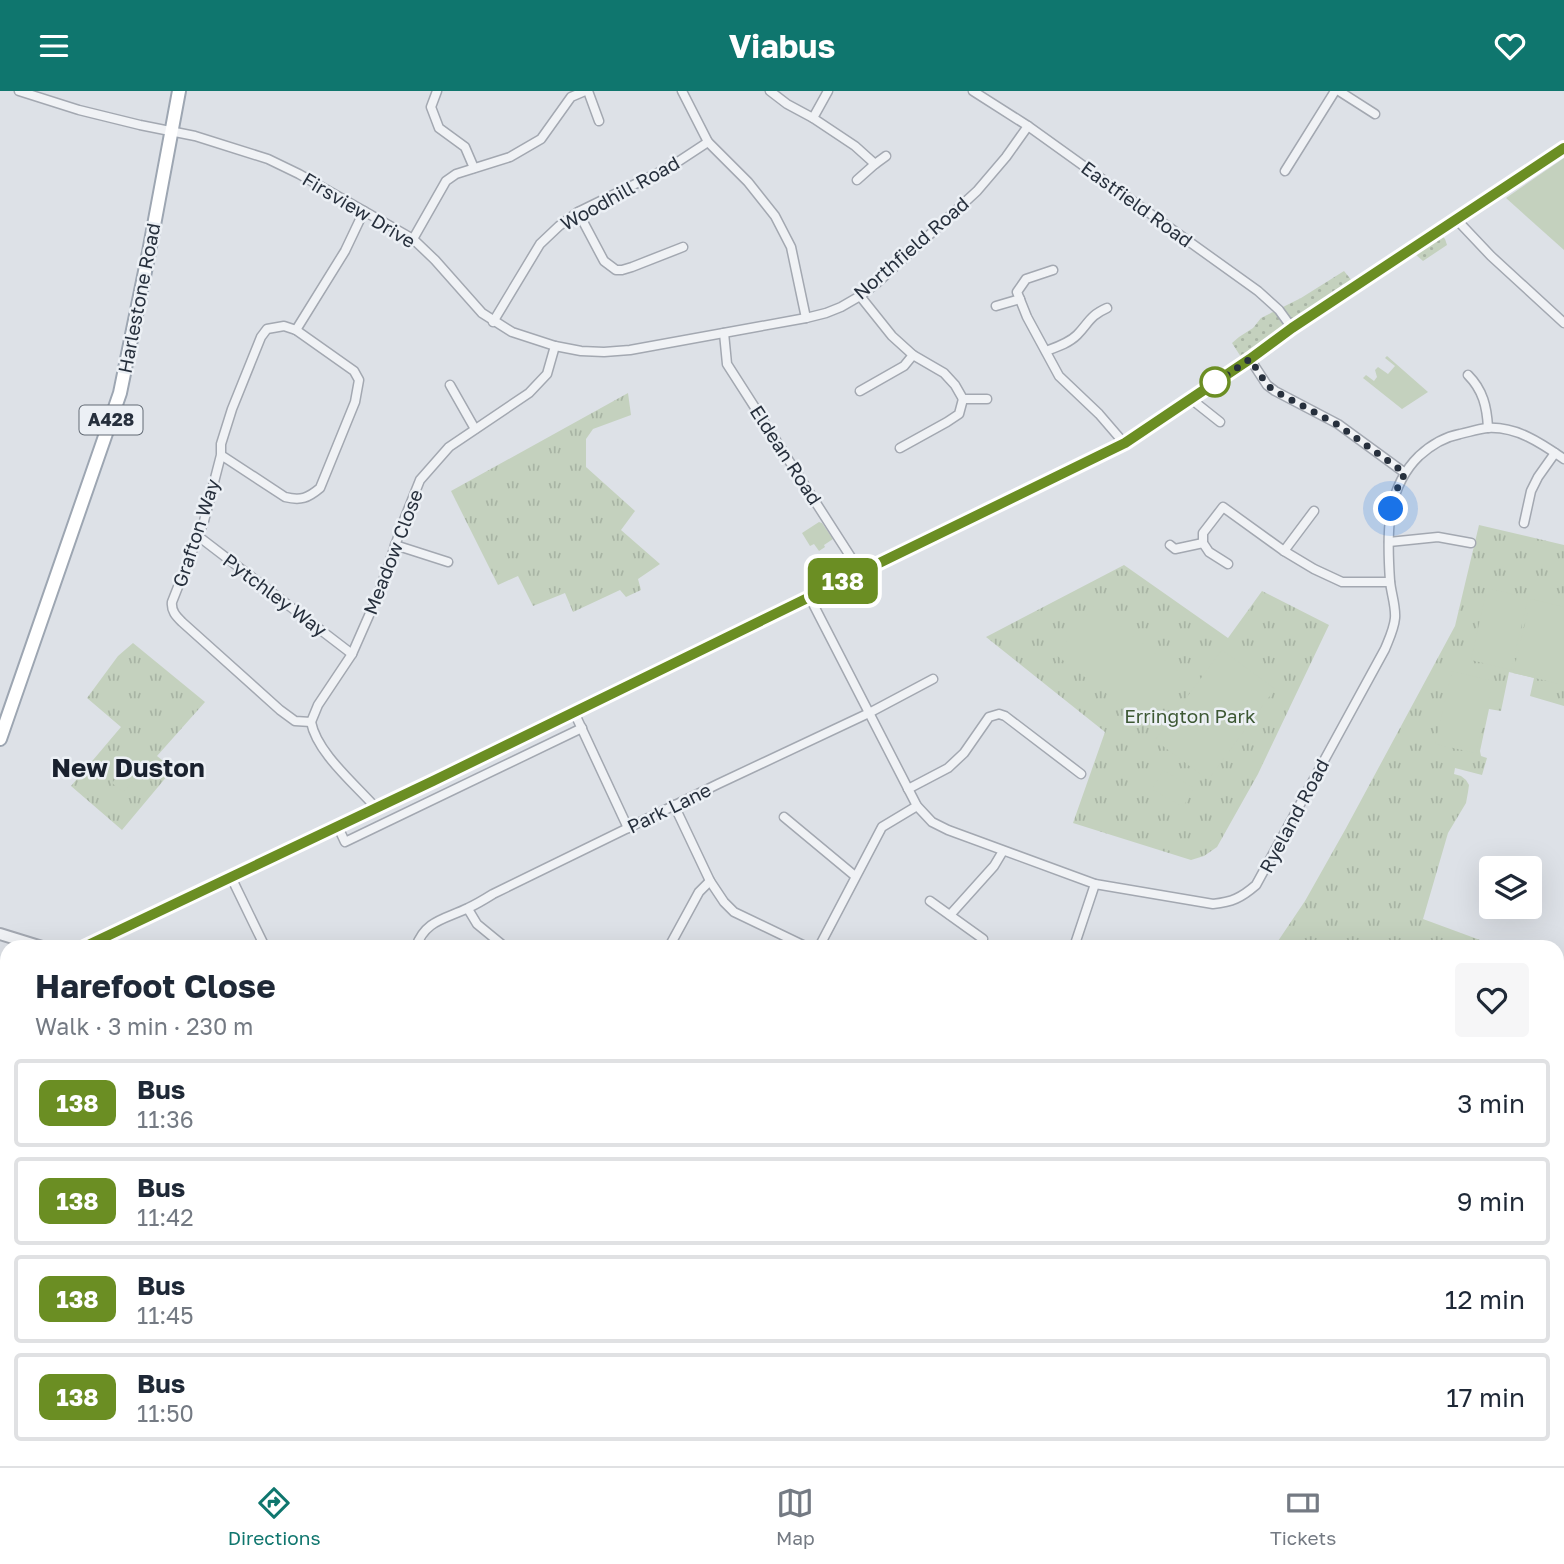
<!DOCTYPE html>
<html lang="en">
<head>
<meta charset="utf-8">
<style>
	:root { --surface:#fff; --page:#f6f6f7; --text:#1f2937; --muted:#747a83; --line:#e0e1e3; --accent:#0f766e }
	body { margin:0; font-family:"Golos Text",sans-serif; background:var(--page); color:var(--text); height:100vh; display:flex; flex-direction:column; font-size:26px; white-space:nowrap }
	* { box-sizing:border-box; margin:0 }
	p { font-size:23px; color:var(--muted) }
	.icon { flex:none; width:38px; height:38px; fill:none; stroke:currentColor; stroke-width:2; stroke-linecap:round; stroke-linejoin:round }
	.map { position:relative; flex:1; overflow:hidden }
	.sheet { position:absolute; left:0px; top:849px; width:1564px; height:527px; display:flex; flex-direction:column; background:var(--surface); border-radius:21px 21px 0 0; box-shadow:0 7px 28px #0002 }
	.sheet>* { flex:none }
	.badge { padding:0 14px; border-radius:10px; font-size:24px; line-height:46px }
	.controls { position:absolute; left:1479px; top:765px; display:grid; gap:14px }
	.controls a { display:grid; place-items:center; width:63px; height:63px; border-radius:7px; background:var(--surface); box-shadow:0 7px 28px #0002; font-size:35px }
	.you { position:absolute; width:35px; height:35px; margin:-18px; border:5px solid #fff; border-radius:50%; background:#1a73e8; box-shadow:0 0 0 10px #1a73e833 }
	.map>.badge { position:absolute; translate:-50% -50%; box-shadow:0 0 0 4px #fff }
	.round { display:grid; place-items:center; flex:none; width:74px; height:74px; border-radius:7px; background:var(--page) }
	.summary { display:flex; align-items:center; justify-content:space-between; height:119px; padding:0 35px }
	h1 { font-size:33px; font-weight:700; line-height:52px }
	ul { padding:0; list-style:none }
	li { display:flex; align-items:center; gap:21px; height:88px; margin:0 14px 10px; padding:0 21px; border:4px solid var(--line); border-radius:7px }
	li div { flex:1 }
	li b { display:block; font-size:26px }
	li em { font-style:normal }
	li .badge { min-width:77px; font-weight:700; text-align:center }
	header { display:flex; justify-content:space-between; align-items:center; height:91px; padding:0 35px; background:var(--accent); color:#fff; font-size:32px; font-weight:700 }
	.dock { display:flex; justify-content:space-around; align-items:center; height:98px; border-top:2px solid var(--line); background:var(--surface); font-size:19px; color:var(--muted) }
	.dock a { display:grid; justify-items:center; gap:4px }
	.dock .selected { color:var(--accent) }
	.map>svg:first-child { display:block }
	.grass { fill:url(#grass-dots) }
	.park { fill:url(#park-tufts) }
	.garden { fill:#c4d1be }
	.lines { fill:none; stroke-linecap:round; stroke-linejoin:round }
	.minor-casing { stroke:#a3a8b1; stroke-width:11 }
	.tertiary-casing { stroke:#a3a8b1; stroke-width:14 }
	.primary-casing { stroke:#9da6b2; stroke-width:16 }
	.minor { stroke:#f0f2f5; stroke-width:8 }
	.tertiary { stroke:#f0f2f5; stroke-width:10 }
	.primary { stroke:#fff; stroke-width:12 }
	.line-casing { stroke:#fff; stroke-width:16 }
	.line { stroke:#6b8e23; stroke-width:10 }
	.walk { stroke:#27303d; stroke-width:7; stroke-dasharray:0 12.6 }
	.stop-dot { fill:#fff; stroke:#6b8e23; stroke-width:3.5 }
	.labels { text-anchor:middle; stroke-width:5; stroke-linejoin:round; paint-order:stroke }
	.shield { fill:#ecf0f5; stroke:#626a74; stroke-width:2 }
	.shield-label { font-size:18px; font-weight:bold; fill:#27303d }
	.street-label { font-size:19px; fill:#27303d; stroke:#ecf0f5 }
	.park-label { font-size:19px; fill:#3d5834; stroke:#ecf0f5 }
	.district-label { font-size:26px; font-weight:bold; fill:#19212e; stroke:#ecf0f5 }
</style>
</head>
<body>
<header><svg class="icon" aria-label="menu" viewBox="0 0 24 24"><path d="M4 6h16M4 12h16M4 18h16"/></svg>Viabus<svg class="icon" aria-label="heart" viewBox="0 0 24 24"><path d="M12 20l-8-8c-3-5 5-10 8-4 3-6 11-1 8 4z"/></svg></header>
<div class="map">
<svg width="1564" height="1375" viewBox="0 0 1564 1375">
	<defs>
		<pattern id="grass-dots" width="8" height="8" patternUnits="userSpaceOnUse" patternTransform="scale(1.75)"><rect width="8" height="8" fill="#c4d1be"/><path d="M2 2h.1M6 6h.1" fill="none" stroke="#a8b4a4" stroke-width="1.8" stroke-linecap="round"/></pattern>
		<pattern id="park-tufts" width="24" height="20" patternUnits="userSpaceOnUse" patternTransform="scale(1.75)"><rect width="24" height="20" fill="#c4d1be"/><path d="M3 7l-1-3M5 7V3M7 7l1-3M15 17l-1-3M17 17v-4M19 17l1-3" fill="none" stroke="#a8b4a4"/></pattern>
	</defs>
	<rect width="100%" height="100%" fill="#dde1e7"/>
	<g class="grass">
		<path d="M1442,145L1445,148L1447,154L1423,170L1415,163Z"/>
		<path d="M1344,180L1353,191L1241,266L1232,252L1239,246L1253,237L1261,227L1301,207Z"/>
	</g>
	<g class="park">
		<path d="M628,302L631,324L593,338L586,348V376L635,420L621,439L660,473L638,488L641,499L626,506L620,499L573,521L565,502L533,515L518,485L498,494L451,400Z"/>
		<path d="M1479,434L1564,454V615L1530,605L1534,587L1509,581L1501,620L1489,618L1480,660L1481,665L1487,667L1482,684L1455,677L1454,683L1461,685L1466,689L1469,694L1468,701L1466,712L1448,742L1423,828L1499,856H1274L1305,810L1345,739L1455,535Z"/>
		<path d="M1124,474L1228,547L1262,500L1329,534L1258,683L1217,756L1204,765L1191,769L1073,732L1105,641L986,546Z"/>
		<path d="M133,552L205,611L157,665L173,678L122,739L71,695L121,636L87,607L118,565Z"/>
		<path d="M1558,922L1564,923V1152L1558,1151Z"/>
		<path d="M1101,1368H1154L1168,1371L1171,1368H1256L1257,1375H1093L1097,1374Z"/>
	</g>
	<g class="garden">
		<path d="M1564,67V159L1506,107Z"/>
		<path d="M1387,265L1428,301L1402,318L1363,287L1366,284L1374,290L1377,286L1375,279L1378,276L1388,283L1395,275L1385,267Z"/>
		<path d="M819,431L822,432L833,448L824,454L825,456L819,460L814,453L810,455L802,442Z"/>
		<path d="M1487,497L1528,507L1511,579L1471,569Z"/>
		<path d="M1531,508L1564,516V594L1513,582Z"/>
		<path d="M1094,515L1182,583L1145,632L1056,564Z"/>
		<path d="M1222,559L1275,598L1208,689L1155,649Z"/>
		<path d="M1452,580L1493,590L1476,662L1435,653Z"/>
		<path d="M126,675L138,684L123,701L112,692Z"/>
		<path d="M1163,679L1194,697L1183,716L1152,698Z"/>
	</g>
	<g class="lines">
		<g class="minor-casing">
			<g id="minor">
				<path d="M19,0L79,19L140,34L195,45L268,68L299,83L413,148L435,169L482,222L512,241L555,255L581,260L604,261L630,259L806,227L826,222L841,216L860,205L877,192L977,100L1006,66L1028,35"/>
				<path d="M437,0L431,16L439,37L465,56L474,77"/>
				<path d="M588,0L599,30"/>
				<path d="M682,0L708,51L748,91L775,125L791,156L806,227"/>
				<path d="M770,0L787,13L813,27"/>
				<path d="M828,0L813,27L855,55L875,73L857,89"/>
				<path d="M973,0L1028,35L1258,200L1279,219L1292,237"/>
				<path d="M1339,0L1375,23"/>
				<path d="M875,73L886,65"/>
				<path d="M1285,80L1335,0"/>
				<path d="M578,121L604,170L616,179H622L632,176L683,156"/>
				<path d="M1456,128L1491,165L1564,232"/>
				<path d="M413,148L446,90L456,83L510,66L541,48L571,6L585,0"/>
				<path d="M1053,179L1026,188L1017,201L1027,226L1059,285L1099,323L1124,352"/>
				<path d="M860,205L892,245L913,264L944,282L955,294L963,308H987"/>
				<path d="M996,215L1020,208"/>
				<path d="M493,231L540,153L559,135L578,121L670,76L708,51"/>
				<path d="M296,239L345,160L364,120"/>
				<path d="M724,242L727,273L861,482"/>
				<path d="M1046,260C1057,256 1069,252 1077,244C1089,232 1089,225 1107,217"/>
				<path d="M1250,268L1267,294L1275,300L1338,333L1405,382"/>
				<path d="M1468,284C1483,299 1487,316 1488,337"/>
				<path d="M450,294L475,338"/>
				<path d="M860,300L904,275L913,264"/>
				<path d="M1191,308L1220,331"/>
				<path d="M900,357L947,331L959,323L963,308"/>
				<path d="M221,364L285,406C301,410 308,407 320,397L355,311L359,289L354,280L296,239L284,235L267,238L261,246L232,318L221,353V364L204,430L172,511C171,520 176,525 182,531L280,619L295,630L311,631"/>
				<path d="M1524,432L1531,400L1538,386L1555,362"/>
				<path d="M198,445L352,563"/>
				<path d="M1389,451L1438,446L1471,452"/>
				<path d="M395,454L448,471"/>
				<path d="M1170,454L1175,458L1203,452"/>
				<path d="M1284,460L1314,420"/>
				<path d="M1228,473L1209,461L1203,452V442L1223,416L1284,460L1314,478L1342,491H1390"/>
				<path d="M810,507L917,715L932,731L948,739L1095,793L1213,813C1232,811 1241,807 1256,794L1385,558C1389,548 1394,538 1395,527C1396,515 1391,502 1390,490C1387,446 1385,398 1419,365C1431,354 1444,346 1460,343C1469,341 1478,338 1487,337C1516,335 1541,352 1564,368"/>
				<path d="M574,621L628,737"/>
				<path d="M311,631L318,614L352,563L378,504L404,429L420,389L449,356L529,302L547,283L555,255"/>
				<path d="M311,631C317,662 355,693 376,717"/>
				<path d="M908,698L948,677L964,662L989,626L999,623L1005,625L1081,683"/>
				<path d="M674,714L710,790L724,811L734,821L807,856"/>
				<path d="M784,726L855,785"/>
				<path d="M338,736L345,751L582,637"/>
				<path d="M231,786L265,856"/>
				<path d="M930,810L983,848"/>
				<path d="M468,818L477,833L505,856"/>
				<path d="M950,824L994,775L1003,760"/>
				<path d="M416,856C425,829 446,828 468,817C477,813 485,808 493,803L718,693L869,622L933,588"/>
				<path d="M669,856L699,801L710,790"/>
				<path d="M819,856L882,736L917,715"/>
				<path d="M1074,856L1095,793"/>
				<path d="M0,1038L7,1035"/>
				<path d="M1558,1221L1564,1222"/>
				<path d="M490,1368L491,1375"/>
				<path d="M589,1368L597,1375"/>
				<path d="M710,1368V1375"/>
				<path d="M1465,1368L1467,1375"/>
				<path d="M114,1375L117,1368"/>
				<path d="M297,1375L303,1368"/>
				<path d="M819,1375L824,1368"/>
				<path d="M1536,1375L1540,1373H1554"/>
			</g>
		</g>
		<g class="tertiary-casing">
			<g id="tertiary">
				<path d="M0,843L42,856"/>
				<path d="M84,856L441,686L1124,352L1250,268L1292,237L1564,57"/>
				<path d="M43,1375L44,1368"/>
			</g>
		</g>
		<g class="primary-casing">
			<path id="primary" d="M0,648L120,302L149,161L179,0"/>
		</g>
		<use href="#minor" class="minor"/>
		<use href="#tertiary" class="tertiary"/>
		<use href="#primary" class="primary"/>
	</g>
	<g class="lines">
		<g class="line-casing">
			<path id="line" d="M84,856L433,690L1125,352L1250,268L1292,237L1564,57"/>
		</g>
		<use href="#line" class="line"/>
		<path class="walk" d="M1215,291L1211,295L1250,268L1267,294L1275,300L1338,334L1405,382L1396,400L1391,418"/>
	</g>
	<circle class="stop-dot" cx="1215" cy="291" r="14"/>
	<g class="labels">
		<rect class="shield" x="79.5" y="314.5" width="63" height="29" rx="5"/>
		<g class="shield-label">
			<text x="111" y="335">A428</text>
		</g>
		<g class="street-label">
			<text transform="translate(620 102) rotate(-29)" y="7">Woodhill Road</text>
			<text transform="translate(1137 113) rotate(36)" y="7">Eastfield Road</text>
			<text transform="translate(359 119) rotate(31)" y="7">Firsview Drive</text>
			<text transform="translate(911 157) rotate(-41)" y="7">Northfield Road</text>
			<text transform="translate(139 207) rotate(-79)" y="7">Harlestone Road</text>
			<text transform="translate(786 364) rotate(57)" y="7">Eldean Road</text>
			<text transform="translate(196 442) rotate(-72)" y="7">Grafton Way</text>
			<text transform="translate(393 461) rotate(-69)" y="7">Meadow Close</text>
			<text transform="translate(275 504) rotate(37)" y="7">Pytchley Way</text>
			<text transform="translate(669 717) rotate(-26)" y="7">Park Lane</text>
			<text transform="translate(1294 725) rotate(-62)" y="7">Ryeland Road</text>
		</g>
		<g class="park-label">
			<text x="1190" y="632">Errington Park</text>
		</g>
		<g class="district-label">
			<text x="128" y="686">New Duston</text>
		</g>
	</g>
</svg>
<div class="controls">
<a><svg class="icon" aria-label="layers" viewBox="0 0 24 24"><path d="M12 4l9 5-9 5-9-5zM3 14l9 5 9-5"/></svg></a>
</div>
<div class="you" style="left:1391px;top:418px"></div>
<b class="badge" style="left:843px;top:490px;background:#6b8e23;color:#fff">138</b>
<section class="sheet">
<div class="summary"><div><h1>Harefoot Close</h1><p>Walk · 3 min · 230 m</p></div><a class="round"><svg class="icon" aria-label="heart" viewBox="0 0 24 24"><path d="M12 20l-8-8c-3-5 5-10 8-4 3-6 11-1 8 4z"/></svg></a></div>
<ul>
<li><span class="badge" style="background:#6b8e23;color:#fff">138</span><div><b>Bus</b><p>11:36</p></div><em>3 min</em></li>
<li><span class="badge" style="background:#6b8e23;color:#fff">138</span><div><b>Bus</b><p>11:42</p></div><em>9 min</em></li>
<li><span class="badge" style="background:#6b8e23;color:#fff">138</span><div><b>Bus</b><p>11:45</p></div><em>12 min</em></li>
<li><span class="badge" style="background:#6b8e23;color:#fff">138</span><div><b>Bus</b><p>11:50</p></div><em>17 min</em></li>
</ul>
</section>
</div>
<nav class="dock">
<a class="selected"><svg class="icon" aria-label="directions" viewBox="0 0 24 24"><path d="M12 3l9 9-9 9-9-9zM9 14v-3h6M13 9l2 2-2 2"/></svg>Directions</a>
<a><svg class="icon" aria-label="map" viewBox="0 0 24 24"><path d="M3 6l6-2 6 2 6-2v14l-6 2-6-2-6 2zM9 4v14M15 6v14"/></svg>Map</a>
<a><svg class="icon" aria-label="tickets" viewBox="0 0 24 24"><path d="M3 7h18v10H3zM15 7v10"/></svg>Tickets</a>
</nav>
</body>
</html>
